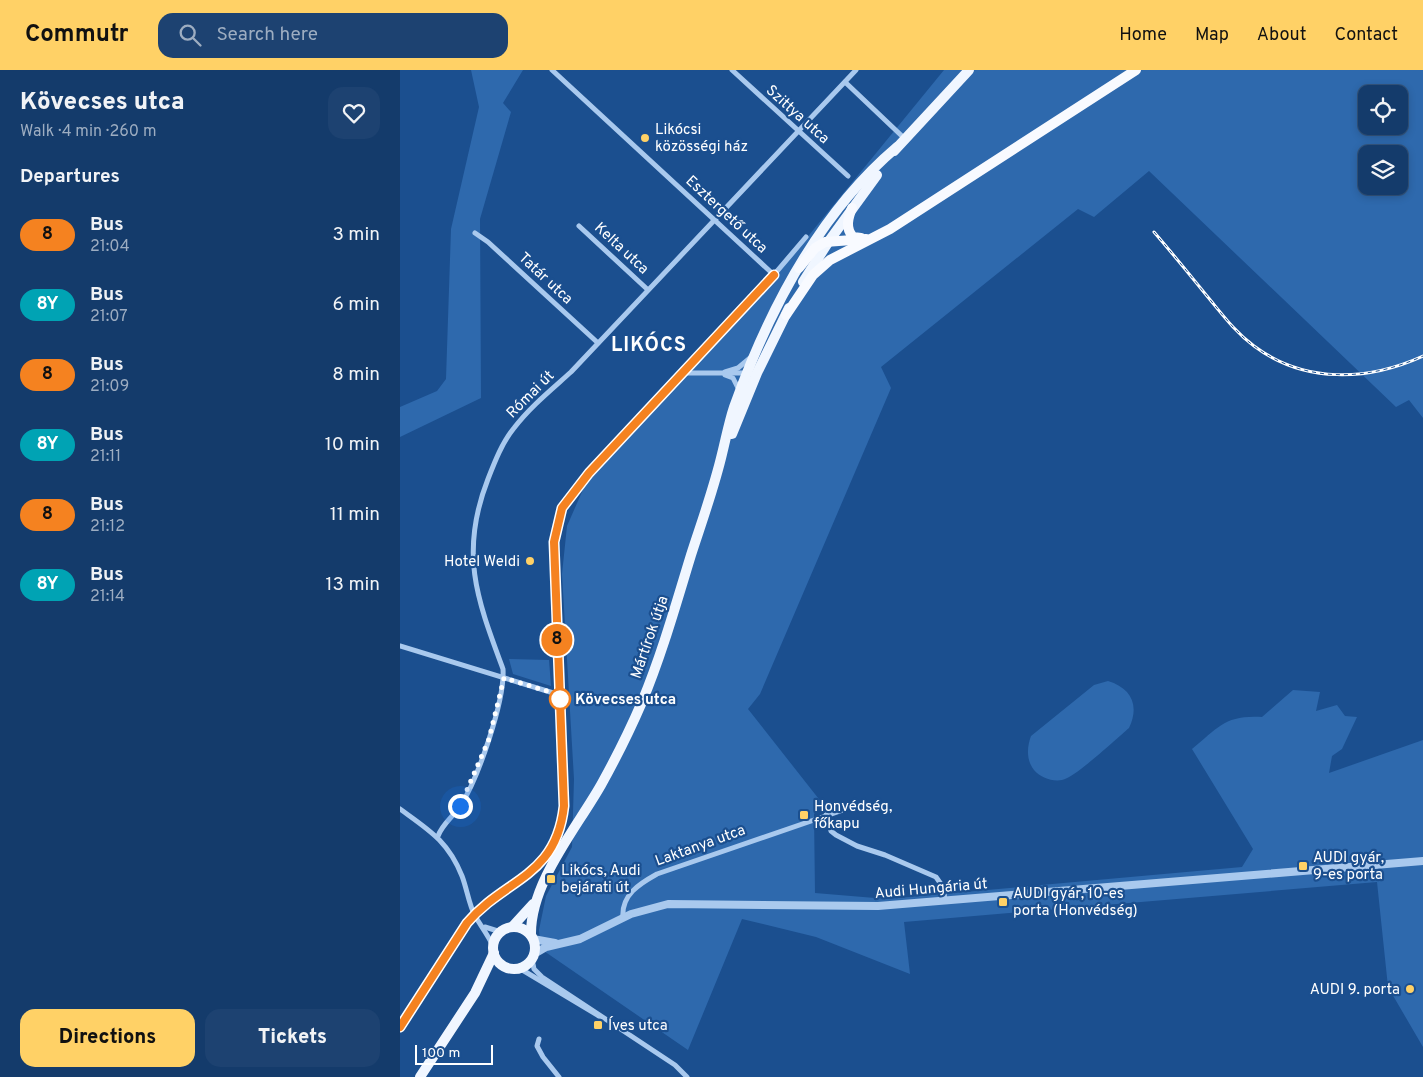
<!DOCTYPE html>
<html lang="en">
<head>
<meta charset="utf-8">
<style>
	:root { --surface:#143b6b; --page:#1d4271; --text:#f1f3f6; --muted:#9dadc1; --line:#33557e; --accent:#ffd166 }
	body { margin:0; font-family:Overpass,sans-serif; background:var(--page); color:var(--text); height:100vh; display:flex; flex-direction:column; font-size:19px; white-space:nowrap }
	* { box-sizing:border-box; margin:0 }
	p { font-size:16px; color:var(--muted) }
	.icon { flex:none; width:28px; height:28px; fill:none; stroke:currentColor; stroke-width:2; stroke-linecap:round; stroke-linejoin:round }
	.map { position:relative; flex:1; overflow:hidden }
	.drawer { display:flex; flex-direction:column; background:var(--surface); width:400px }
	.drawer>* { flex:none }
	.badge { padding:0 10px; border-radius:16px; font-size:18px; line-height:32px }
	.controls { position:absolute; left:958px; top:15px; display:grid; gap:10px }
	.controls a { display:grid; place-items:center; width:50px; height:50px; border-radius:10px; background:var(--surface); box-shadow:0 2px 8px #0003,0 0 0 1px var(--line); font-size:25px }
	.scale { position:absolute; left:15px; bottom:12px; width:78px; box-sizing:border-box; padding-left:5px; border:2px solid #fff; border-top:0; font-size:14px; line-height:18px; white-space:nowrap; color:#fff; -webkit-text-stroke:4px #1b4f8f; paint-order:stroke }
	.you { position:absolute; width:25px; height:25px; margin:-12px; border:4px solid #fff; border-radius:50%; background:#1a73e8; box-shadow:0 0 0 8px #1a73e833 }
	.map>.badge { position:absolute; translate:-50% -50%; box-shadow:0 0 0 2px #fff }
	h2 { padding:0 20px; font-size:19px; line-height:45px }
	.round { display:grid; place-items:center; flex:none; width:52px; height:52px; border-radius:15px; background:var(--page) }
	.summary { display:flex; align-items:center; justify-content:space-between; height:85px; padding:0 20px }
	h1 { font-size:24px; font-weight:800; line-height:38px }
	.primary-button { display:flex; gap:10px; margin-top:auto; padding:10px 20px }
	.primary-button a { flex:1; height:58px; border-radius:15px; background:var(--accent); color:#111; font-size:20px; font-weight:800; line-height:58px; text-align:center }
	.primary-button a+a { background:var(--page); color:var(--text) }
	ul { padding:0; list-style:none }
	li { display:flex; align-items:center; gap:15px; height:70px; padding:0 20px }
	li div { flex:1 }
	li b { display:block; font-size:19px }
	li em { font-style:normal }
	li .badge { min-width:55px; font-weight:700; text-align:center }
	header { display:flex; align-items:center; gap:30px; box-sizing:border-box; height:70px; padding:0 25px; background:var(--accent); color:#111 }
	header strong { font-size:24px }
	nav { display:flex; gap:28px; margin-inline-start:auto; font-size:18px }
	.search { width:350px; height:45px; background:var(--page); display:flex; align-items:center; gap:12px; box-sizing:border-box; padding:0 18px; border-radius:15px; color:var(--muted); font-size:19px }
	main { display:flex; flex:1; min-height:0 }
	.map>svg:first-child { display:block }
	.green { fill:#2e69ad; fill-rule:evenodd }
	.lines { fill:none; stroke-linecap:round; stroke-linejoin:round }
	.minor { stroke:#a9c9ee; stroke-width:5 }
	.tertiary { stroke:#a9c9ee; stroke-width:8 }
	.primary { stroke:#f0f6ff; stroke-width:10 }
	.trunk { stroke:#f8faff; stroke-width:10 }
	.rail-casing { stroke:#fff; stroke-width:3 }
	.rail { stroke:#1b4f8f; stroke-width:1; stroke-dasharray:4; stroke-linecap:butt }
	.line-casing { stroke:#fff; stroke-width:11 }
	.line { stroke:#f58220; stroke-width:8 }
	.walk { stroke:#fff; stroke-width:5; stroke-dasharray:0 9 }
	.poi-dot { fill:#ffd166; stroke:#1b4f8f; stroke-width:2 }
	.stop-dot { fill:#fff; stroke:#f58220; stroke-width:2.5 }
	.labels { text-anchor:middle; stroke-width:4.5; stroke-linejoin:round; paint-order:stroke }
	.street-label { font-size:15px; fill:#fff; stroke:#1b4f8f }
	.poi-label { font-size:15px; fill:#fff; stroke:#1b4f8f; text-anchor:start }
	.stop-label { font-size:15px; font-weight:bold; fill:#fff; stroke:#1b4f8f; text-anchor:start }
	.district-label { font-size:20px; font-weight:bold; letter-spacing:1px; fill:#fff; stroke:#1b4f8f }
</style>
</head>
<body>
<header>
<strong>Commutr</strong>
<div class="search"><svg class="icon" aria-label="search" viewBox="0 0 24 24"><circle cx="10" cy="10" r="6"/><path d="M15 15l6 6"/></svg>Search here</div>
<nav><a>Home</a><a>Map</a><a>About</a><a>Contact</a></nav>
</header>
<main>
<section class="drawer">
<div class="summary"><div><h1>Kövecses utca</h1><p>Walk · 4 min · 260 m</p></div><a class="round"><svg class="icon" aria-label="heart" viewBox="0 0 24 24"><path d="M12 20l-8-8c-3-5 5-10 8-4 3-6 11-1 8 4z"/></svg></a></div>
<h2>Departures</h2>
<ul>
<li><span class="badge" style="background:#f58220;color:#111">8</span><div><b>Bus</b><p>21:04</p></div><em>3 min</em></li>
<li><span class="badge" style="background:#00a3b4;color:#fff">8Y</span><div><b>Bus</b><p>21:07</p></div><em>6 min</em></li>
<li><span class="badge" style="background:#f58220;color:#111">8</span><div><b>Bus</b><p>21:09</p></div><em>8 min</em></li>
<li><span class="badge" style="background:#00a3b4;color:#fff">8Y</span><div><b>Bus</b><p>21:11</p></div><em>10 min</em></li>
<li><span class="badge" style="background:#f58220;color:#111">8</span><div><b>Bus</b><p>21:12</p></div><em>11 min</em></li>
<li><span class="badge" style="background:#00a3b4;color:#fff">8Y</span><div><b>Bus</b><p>21:14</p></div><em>13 min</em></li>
</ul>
<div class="primary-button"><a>Directions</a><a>Tickets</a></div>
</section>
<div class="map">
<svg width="1023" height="1007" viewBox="0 0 1023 1007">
	<rect width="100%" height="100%" fill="#1b4f8f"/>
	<g class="green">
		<path d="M71,0H123L103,33L111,42L80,149L81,328L0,367V337L37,321L46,309L51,159L79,37Z"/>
		<path d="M544,0H1023V348L1009,330L996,337L749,101L694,147L678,139L481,297L491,318L360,624L348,639L422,733L414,744L415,823L487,829L842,797L853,779L792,679C819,657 825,645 862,647L893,620L920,622L916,641L937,635L945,646L957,647L942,679L932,686L929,703L1023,670V977L988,917L977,812L504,852L510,904L416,867L342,849L288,980L141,879L139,860L146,826L172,777L174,709L162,504L167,456L185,415L365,219ZM966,24H999V56H966ZM966,84H999V116H966Z"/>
		<path d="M109,589L149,590L151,616L113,604Z"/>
		<path d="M708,611C731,618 740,635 729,658C716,669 676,707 662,710C652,712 640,707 634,700C626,690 627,677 631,666L694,615Z"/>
	</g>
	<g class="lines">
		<g class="minor">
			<path d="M152,0L374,205"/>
			<path d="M332,0L448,106"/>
			<path d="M445,12L504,68"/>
			<path d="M179,156L247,219"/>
			<path d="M75,163L88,172L198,273"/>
			<path d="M325,302L338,298L350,288"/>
			<path d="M283,303H347"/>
			<path d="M325,305L333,308L339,320"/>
			<path d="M0,576L160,625"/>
			<path d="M0,739C29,760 48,771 62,806C67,819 69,835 75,846C81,856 88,865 93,876"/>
			<path d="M426,745L431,761L436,765L457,776L485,785L536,807L543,817L545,830"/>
			<path d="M38,766C43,753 53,747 61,735C78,708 105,631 103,599C77,529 59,483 88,409C95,391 102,373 114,358C130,337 151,320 171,302L456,0"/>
			<path d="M223,848C221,825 239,814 257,804L446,739"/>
			<path d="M85,857L101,862"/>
			<path d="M132,889L134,899L142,907L275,995L287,1007"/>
			<path d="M119,898L199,946"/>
			<path d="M0,957L67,853C105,808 156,808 164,736L154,472L162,438L176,417L356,226L406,167"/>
			<path d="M139,969L137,976L143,987L159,1007"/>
		</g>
		<g class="tertiary">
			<path d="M133,869L155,873"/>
			<path d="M134,884L146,877L180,869L231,844L268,834L478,836L1023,791"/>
		</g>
		<g class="primary">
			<path d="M494,81L569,0"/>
			<path d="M403,212L429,171L477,105"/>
			<path d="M332,364L357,303L389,238"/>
			<path d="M112,857L133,834"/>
			<circle cx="114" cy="878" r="21"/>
			<path d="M131,865C130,813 176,759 201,715C216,688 230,660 242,632C262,584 276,534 291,485C302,451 314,418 322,384C326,368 329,352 334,337C368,242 419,143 497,77"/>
			<path d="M20,1007L75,923L94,883"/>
		</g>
		<g class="trunk">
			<path d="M452,138C448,148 445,158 453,167L461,168"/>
			<path d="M399,198L415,178L425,172L466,169"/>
			<path d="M386,245L413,205L430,190L490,159L736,0"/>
		</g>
		<g class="rail-casing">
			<path id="rail" d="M754,162C772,183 790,205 807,226C822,244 835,262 854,276C905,314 968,311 1023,286"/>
		</g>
		<use href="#rail" class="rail"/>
	</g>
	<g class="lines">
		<g class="line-casing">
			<path id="line" d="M0,957L67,853C105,808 156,808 164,736L154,472L162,438L189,403L374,205"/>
		</g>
		<use href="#line" class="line"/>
		<path class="walk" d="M60,736L89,669L104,608L160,625V629"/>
	</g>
	<g class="poi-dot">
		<circle cx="245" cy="68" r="5"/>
		<circle cx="130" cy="491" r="5"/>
		<rect x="399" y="740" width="10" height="10" rx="2.5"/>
		<rect x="898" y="791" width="10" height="10" rx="2.5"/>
		<rect x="146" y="804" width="10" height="10" rx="2.5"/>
		<rect x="598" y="827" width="10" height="10" rx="2.5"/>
		<circle cx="1010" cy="919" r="5"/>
		<rect x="193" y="950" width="10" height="10" rx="2.5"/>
	</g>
	<circle class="stop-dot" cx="160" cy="629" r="10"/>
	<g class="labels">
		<g class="street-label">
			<text transform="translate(398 44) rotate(42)" y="5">Szittya utca</text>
			<text transform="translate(327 144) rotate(43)" y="5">Esztergető utca</text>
			<text transform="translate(222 178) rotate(43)" y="5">Kelta utca</text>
			<text transform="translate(146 208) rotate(43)" y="5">Tatár utca</text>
			<text transform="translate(130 324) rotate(-45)" y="5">Római út</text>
			<text transform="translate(249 567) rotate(-71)" y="5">Mártírok útja</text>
			<text transform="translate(300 775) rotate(-20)" y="5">Laktanya utca</text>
			<text transform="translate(531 818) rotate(-5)" y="5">Audi Hungária út</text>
		</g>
		<g class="poi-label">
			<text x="255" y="64">Likócsi<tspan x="255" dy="17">közösségi ház</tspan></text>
			<text x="120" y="496" text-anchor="end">Hotel Weldi</text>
			<text x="414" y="741">Honvédség,<tspan x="414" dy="17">főkapu</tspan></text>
			<text x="913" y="792">AUDI gyár,<tspan x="913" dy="17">9-es porta</tspan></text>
			<text x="161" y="805">Likócs, Audi<tspan x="161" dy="17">bejárati út</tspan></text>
			<text x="613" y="828">AUDI gyár, 10-es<tspan x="613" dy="17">porta (Honvédség)</tspan></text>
			<text x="1000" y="924" text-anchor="end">AUDI 9. porta</text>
			<text x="208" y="960">Íves utca</text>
		</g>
		<g class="stop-label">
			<text x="175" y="634">Kövecses utca</text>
		</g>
		<g class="district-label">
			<text x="249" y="281">LIKÓCS</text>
		</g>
	</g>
</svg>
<div class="controls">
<a><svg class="icon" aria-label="locate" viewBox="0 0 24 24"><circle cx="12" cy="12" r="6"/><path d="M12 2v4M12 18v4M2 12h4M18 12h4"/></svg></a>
<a><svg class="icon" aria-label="layers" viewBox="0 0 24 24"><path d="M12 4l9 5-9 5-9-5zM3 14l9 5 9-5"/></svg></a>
</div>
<div class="scale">100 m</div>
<div class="you" style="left:60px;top:736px"></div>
<b class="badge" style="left:157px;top:570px;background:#f58220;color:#111">8</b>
</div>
</main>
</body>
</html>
